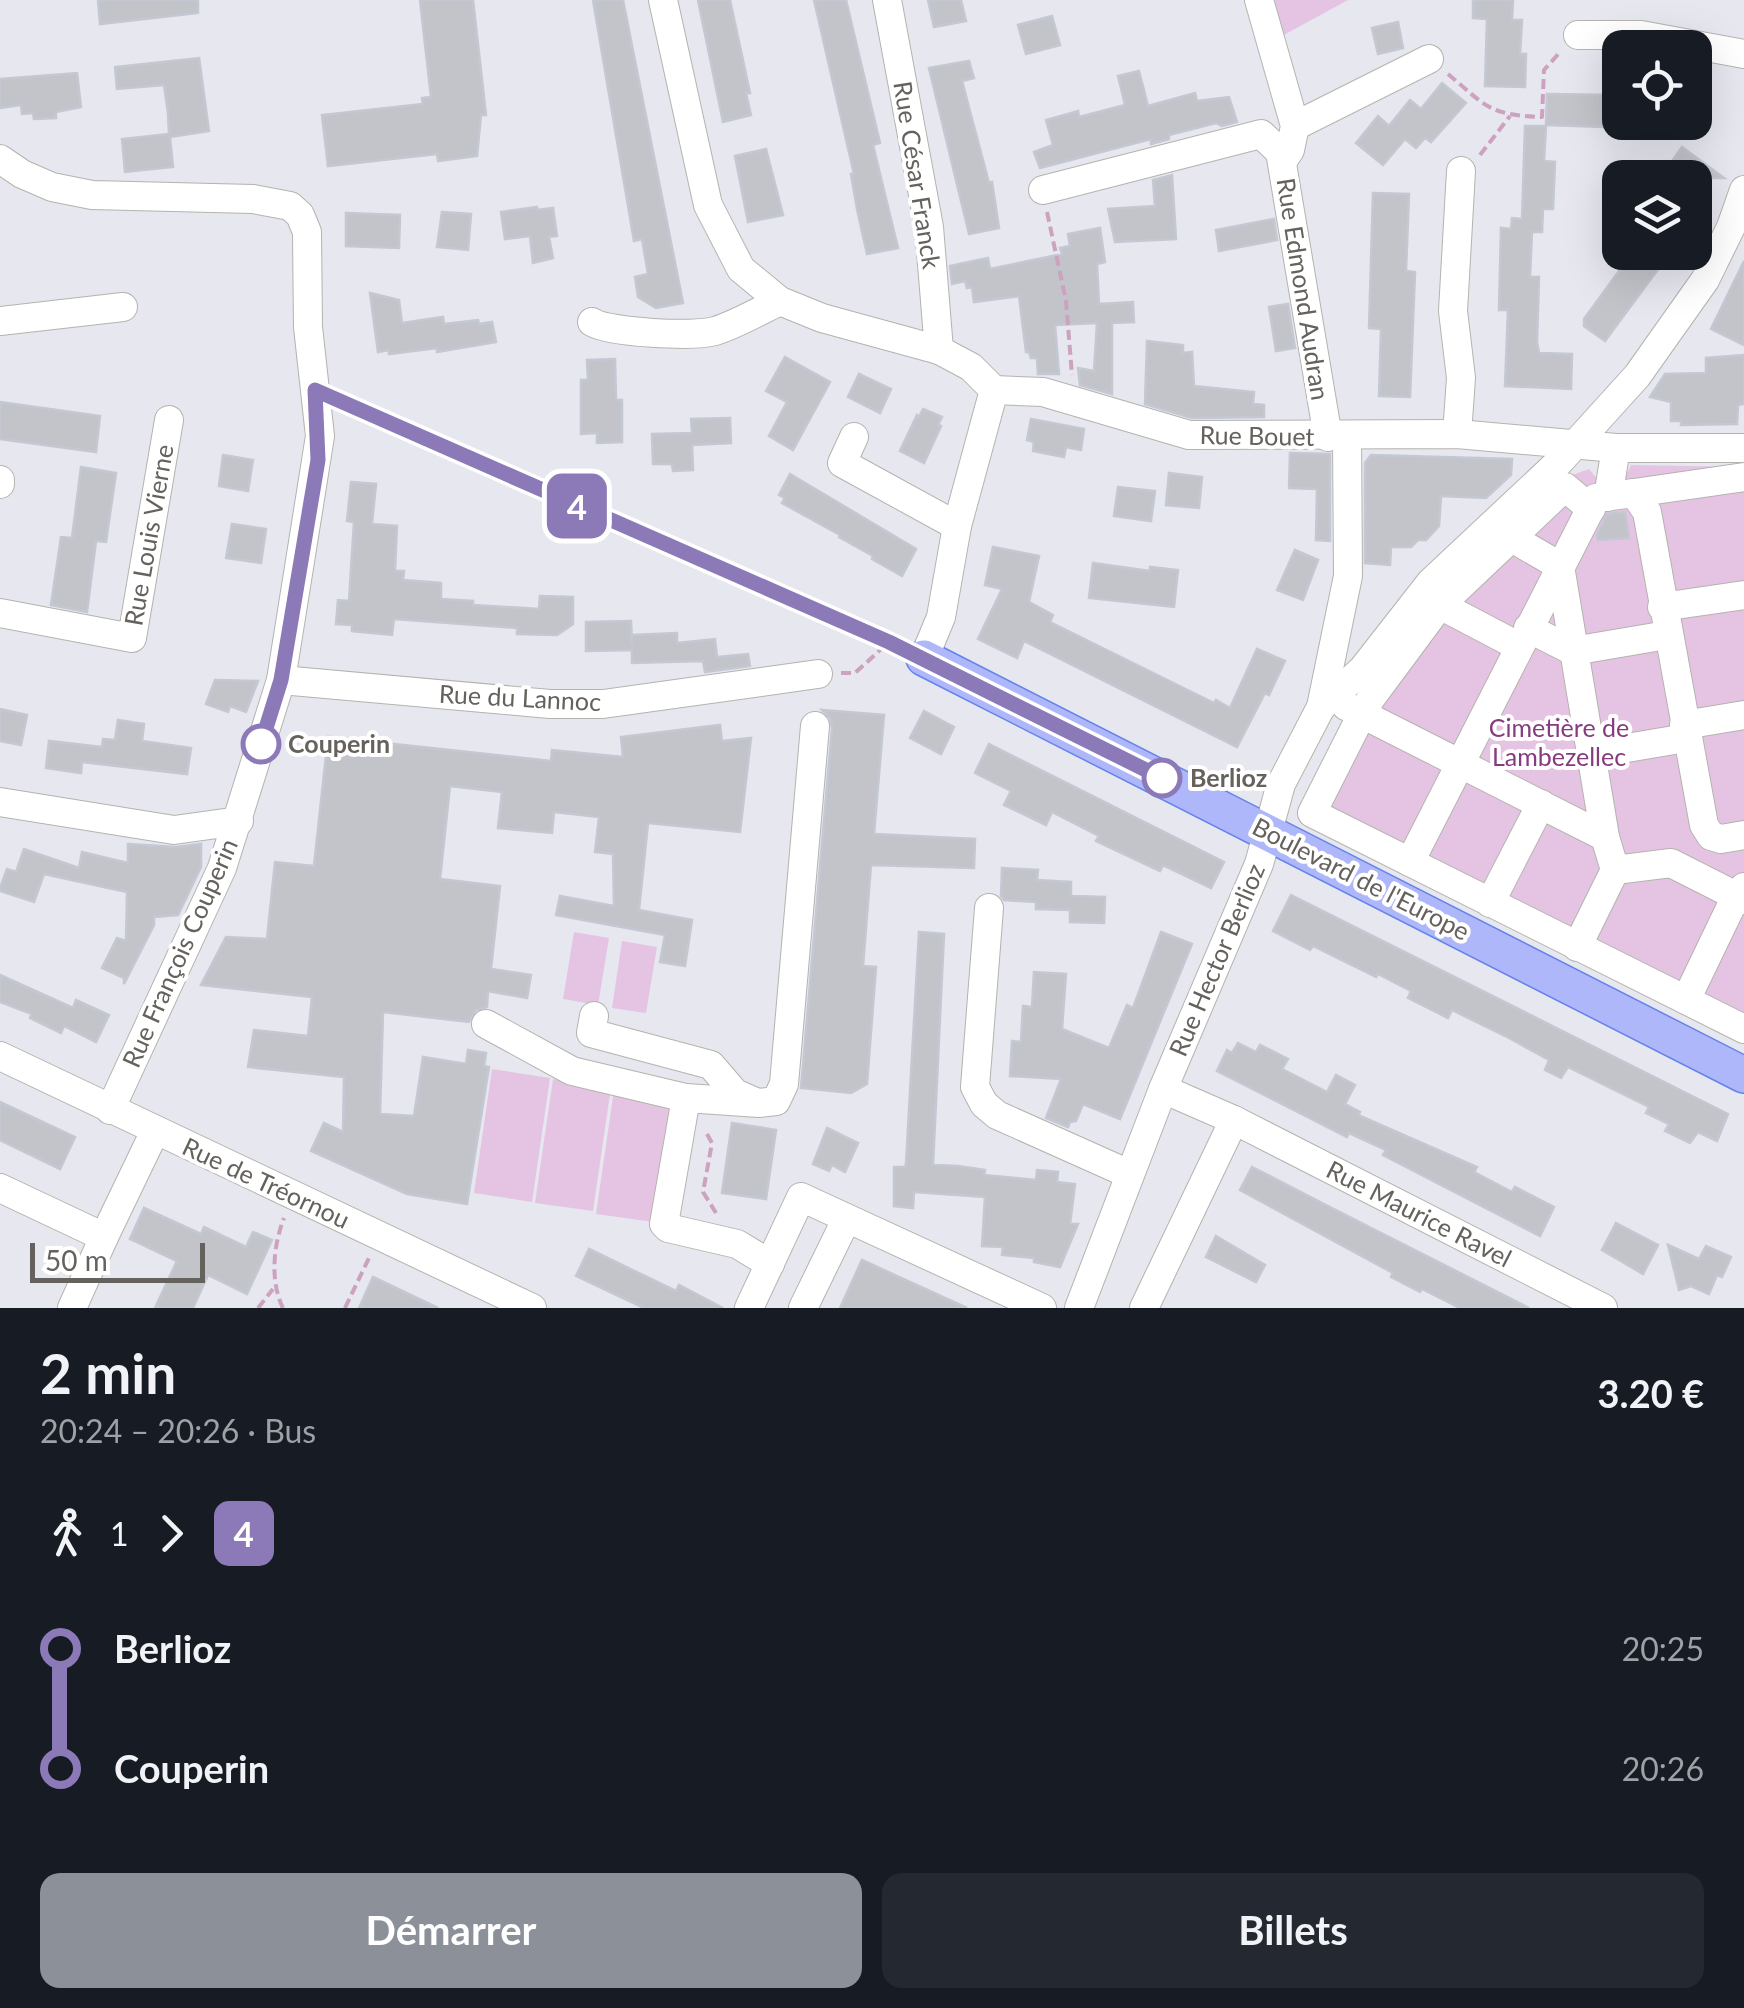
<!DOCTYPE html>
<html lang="fr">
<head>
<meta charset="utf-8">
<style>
	:root { --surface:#171b24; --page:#242831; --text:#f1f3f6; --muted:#9ea1a6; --accent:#8c9099 }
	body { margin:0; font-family:Lato,sans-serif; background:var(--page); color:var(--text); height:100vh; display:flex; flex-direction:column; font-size:38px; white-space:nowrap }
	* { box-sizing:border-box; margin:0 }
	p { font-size:32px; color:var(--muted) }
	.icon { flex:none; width:55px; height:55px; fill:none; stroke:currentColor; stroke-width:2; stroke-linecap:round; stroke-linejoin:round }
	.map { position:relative; height:1308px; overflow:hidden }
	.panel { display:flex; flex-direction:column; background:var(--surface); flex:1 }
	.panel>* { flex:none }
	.badge { padding:0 20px; border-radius:15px; font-size:35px; line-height:65px }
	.buttons { position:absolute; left:1602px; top:30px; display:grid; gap:20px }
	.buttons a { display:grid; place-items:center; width:110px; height:110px; border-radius:20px; background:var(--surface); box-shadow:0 10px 40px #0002; font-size:50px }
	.scale { position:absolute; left:30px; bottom:25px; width:175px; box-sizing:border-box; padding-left:10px; border:5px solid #65625d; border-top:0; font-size:28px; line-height:35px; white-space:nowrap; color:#65625d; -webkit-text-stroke:8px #fff; paint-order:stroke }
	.map>.badge { position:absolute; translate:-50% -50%; box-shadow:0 0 0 5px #fff }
	.legs { display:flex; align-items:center; gap:15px; height:110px; padding:0 40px; font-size:32px }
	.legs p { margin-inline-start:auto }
	.overview { display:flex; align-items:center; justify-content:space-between; height:170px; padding:0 40px }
	h1 { font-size:55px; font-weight:700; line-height:75px }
	.button { display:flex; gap:20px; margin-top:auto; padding:20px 40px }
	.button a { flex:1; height:115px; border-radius:20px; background:var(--accent); color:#fff; font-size:40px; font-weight:700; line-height:115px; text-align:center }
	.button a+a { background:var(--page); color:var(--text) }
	ul { padding:0 40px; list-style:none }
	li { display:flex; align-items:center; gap:35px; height:120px; font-size:38px }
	li i { display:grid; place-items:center; width:15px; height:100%; margin:0 12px; background:currentColor }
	li i::after { content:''; width:25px; height:25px; margin:-12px; border:8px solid; border-radius:50%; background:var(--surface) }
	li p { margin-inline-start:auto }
	li:first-child i { background:linear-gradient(#0000 50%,currentColor 0) }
	li:last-child i { background:linear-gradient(currentColor 50%,#0000 0) }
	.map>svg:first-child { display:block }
	.green { fill:#e5c4e3 }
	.building { fill:#c2c4ca; stroke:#c4c8d3; stroke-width:2.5 }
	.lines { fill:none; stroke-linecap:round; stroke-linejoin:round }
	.minor-casing { stroke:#b5b3ae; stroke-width:30 }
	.major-casing { stroke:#6483ea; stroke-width:38 }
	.path { stroke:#cda2bf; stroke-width:4; stroke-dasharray:10 5; stroke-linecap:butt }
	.minor { stroke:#fff; stroke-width:28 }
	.major { stroke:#afb7fb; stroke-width:35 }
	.line-1-casing { stroke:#fff; stroke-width:22 }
	.line-1 { stroke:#8b7ab7; stroke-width:15 }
	.stop-1-dot { fill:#fff; stroke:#8b7ab7; stroke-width:5 }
	.labels { text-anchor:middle; stroke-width:8; stroke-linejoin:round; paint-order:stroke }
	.street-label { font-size:25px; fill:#65625d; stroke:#fff }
	.park-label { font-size:25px; fill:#863b7f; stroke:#fff }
	.stop-label { font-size:25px; font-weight:bold; fill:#65625d; stroke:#fff; text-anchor:start }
</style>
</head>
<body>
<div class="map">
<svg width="1744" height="1308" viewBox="0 0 1744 1308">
	<rect width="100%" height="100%" fill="#e6e7ef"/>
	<g class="green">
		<path d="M1270,0H1348L1282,36Z"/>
		<path d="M1631,465L1744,467V1040L1310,823L1352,717L1564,478L1589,469L1599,481C1614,481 1625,481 1631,465Z"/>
		<path d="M574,932L609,938L598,1005L563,999Z"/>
		<path d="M622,941L657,947L646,1013L612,1008Z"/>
		<path d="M492,1069L550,1078L532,1202L474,1193Z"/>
		<path d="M553,1079L611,1087L593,1211L535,1203Z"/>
		<path d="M614,1090L672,1098L654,1222L596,1214Z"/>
	</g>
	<g class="building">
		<path d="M98,0H198V13L100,24Z"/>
		<path d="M420,0H473L486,115H481L477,156L438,161L437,154L328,166L322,115L423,104L422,98L431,97Z"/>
		<path d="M593,0H623L683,303L656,308L638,297L635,277L648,274L642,239L634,241Z"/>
		<path d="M698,0H730L750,93H746L751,115L723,122Z"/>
		<path d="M814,0H846L880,143L873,145L898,248L867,254L857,209L851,174H854Z"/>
		<path d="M928,0H961L966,21L934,27Z"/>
		<path d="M1473,0H1513L1512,20H1522L1520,54H1526L1525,87L1485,86L1487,19L1473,18Z"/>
		<path d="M1052,16L1060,45L1026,54L1018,25Z"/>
		<path d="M1398,22L1403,48L1378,54L1372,28Z"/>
		<path d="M199,58L209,131L170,137L173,167L125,172L122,139L169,134L168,113L164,85L117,89L115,67Z"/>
		<path d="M969,61L974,78L962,81L989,183L992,182L999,228L969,234L929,68Z"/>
		<path d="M1139,71L1148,106L1195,93L1197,101L1229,97L1237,122L1222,126L1216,123L1169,135V139L1151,144V139L1040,168L1034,152L1053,145L1046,120L1078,111L1079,117L1125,105L1118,76Z"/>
		<path d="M77,73L81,107L56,112V118L34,119L33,113L22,114L21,105L0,108V79Z"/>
		<path d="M1442,83L1466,103L1431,142L1425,138L1416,148L1405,139L1383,165L1356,143L1378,116L1389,126L1410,100L1421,109Z"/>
		<path d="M1547,94L1615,95L1614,117H1605L1604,127L1546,125Z"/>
		<path d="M1525,126H1546L1544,161L1555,162L1553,209H1543L1542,232H1532L1530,277H1539L1537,342L1539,353L1572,354L1571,389L1505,386L1508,310H1499L1501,228L1511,229L1512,218L1522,219Z"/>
		<path d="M1682,147L1724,178H1660Z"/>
		<path d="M766,149L783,215L748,222L735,156Z"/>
		<path d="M1172,175L1176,239L1115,242L1108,209L1155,206L1153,180Z"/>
		<path d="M1373,193L1409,194L1406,271L1415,272L1410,397L1379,396L1381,329L1369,328Z"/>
		<path d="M537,207V210L553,208L557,236L549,237L553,258L533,263L530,236L505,239L501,212Z"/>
		<path d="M442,212L471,214L468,250L437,247Z"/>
		<path d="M346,213L400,215L399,248L346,246Z"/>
		<path d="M1274,219L1277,240L1219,251L1216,230Z"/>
		<path d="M1100,228L1105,262L1097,264L1099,304L1133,302L1134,322L1112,323V394L1080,385L1078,368L1094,371L1097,323L1055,325L1059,374H1038L1037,358H1031L1029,352H1026L1019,296L974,302L972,287L967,288L965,281L952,284L950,266L988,258L990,269L1062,254L1060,248L1070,246L1068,234Z"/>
		<path d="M1633,252H1659L1652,262L1659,268L1605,341L1584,326V319Z"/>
		<path d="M1744,261V345L1711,329Z"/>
		<path d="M370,293L399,300L402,323L443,317L444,324L478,320L479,324L492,322L496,342L437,352V348L389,354V350L378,352Z"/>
		<path d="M1288,304L1295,348L1276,351L1269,307Z"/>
		<path d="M1147,341L1183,345V353L1192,352L1194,386L1254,392L1253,404L1264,405V417L1192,418L1145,404Z"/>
		<path d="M1744,355V404L1738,405L1737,424L1681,425V421H1671V402L1650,397L1665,374L1706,373V358Z"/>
		<path d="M785,357L830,382L793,450L769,436L787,402L766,391Z"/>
		<path d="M615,359L616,400H622V442L597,443V433L581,434V380H588L587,360Z"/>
		<path d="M859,374L891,389L880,413L848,397Z"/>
		<path d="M0,402L100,416L96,452L0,439Z"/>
		<path d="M923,409L942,417L938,425L941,426L924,463L900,451L917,415L919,417Z"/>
		<path d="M730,418L731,443L692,445L693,470L673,471L672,464H653L652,434L692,433L691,419Z"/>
		<path d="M1031,419L1084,429L1081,450L1066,447L1064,457L1033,451L1034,442L1027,440Z"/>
		<path d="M1290,453L1330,454V541L1316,540L1317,489L1289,488Z"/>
		<path d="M223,455L253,460L248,491L219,486Z"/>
		<path d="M1371,455L1512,459L1511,475L1486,498L1441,496L1439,526L1426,540H1418L1411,547H1391L1390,565L1365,563V463Z"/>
		<path d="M81,467L116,473L106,542L96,541L87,612L51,605L61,537L72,538Z"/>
		<path d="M1169,473L1202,477L1199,508L1166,505Z"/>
		<path d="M790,474L916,549L902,576L872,559L873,556L839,537L840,535L782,503L785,498L779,495Z"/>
		<path d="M351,482L376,484L372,524L397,526L395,571H404L403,580L441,583V599L473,601V605L539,609L540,596L573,597V624L557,635L517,634V628L394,619L392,635L352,631V625L336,624L338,600L349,601L354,522L347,521Z"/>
		<path d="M1118,487L1155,491L1151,521L1114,516Z"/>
		<path d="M1625,512L1629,538L1598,540L1597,535L1607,514Z"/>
		<path d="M232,524L266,529L261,563L226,558Z"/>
		<path d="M993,547L1039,556L1029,602L1053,615L1050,622L1214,703L1216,700L1230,708L1257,649L1285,661L1269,695L1265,693L1237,747L1024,641L1017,658L978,639L1002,589L985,585Z"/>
		<path d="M1295,550L1318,560L1303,600L1277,590Z"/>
		<path d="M1093,563L1150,571V567L1178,570L1174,607L1089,598Z"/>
		<path d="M631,621L632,645V635L677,633V643L715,639L717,657L748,654L750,666L705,672L703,661L632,663V650L586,651V622Z"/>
		<path d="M215,680L258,681L246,712L230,706L228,712L206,704Z"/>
		<path d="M0,709L27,715L21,745L0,741Z"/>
		<path d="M822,710L884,715L874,834L975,839L974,868L871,865L863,966L876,967L867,1084L851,1093L801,1088L832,728L830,718Z"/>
		<path d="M924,711L954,727L941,754L910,738Z"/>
		<path d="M118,720L144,724L142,741L191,748L187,774L82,762L81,773L46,768L49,741L102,747L103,739L115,740Z"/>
		<path d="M720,725L722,741L751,738L740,832L648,823L639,910L692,920L685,966L660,962L665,935L556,915L560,896L614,906L613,854L595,852L599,817L554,812L552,833L498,828L502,792L450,786L440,879L500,886L491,969L531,975L527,998L488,991L487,1007L476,1010L469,1022L383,1012L380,1114L414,1116L423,1057L466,1064L468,1050L486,1053L484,1066L489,1067L467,1204L407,1194L311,1151L324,1123L343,1132L344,1077L248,1067L254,1030L308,1036L312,997L201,985L226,937L267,939L275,862L314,866L328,737L551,761L552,750L623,757L621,737Z"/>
		<path d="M989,744L1224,862L1211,888L1163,865L1160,871L1096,841L1099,836L1052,812L1046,825L1004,805L1011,791L975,773Z"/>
		<path d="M128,844L176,847L201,844V867L178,915L154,917V925L124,984V978L102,968L117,938L126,941L127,892L44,874L34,902L0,891V888L7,869L16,872L24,849L79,868L82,852L128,863Z"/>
		<path d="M1002,868L1038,870L1037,880L1071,882V896L1105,897L1104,923L1070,922V910L1036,909V902L1004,900L1001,896Z"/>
		<path d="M1291,895L1728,1114L1717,1141L1698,1132L1690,1143L1665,1131L1669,1124L1646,1113L1649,1107L1568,1067L1561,1078L1545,1070L1549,1060L1509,1038L1452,1010L1448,1018L1408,998L1411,991L1378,974L1376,977L1313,946L1310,950L1273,931Z"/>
		<path d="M919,932L944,934L933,1165L958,1166L985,1170L984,1175L1036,1180L1037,1170L1058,1172L1057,1182L1075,1184L1070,1224H1078L1060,1267L1034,1262V1258L1002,1255L1003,1247L982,1246L985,1197L914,1192L913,1208L894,1206V1167H905L906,1164Z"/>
		<path d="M1161,932L1192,944L1120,1119L1083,1104L1076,1121L1070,1122L1068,1127L1046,1118L1061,1079L1010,1076L1012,1041L1021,1042L1023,1006L1032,1007L1034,972L1066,974L1062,1029L1109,1048L1127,1005L1133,1008Z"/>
		<path d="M0,975L73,1008L76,1000L109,1015L96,1042L64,1026L61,1033L30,1018L32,1014L0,1002Z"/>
		<path d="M1238,1043L1256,1052L1260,1045L1288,1059L1282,1069L1327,1092L1336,1075L1355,1085L1345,1104L1360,1112L1358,1115L1477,1167L1474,1172L1512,1192L1515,1187L1554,1207L1540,1236L1383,1155L1386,1150L1349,1133L1347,1137L1217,1071L1227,1050L1232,1053Z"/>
		<path d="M0,1102L75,1137L60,1169L0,1140Z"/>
		<path d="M732,1123L776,1130L766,1199L722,1193Z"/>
		<path d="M827,1128L858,1143L845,1172L832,1165L829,1171L813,1164Z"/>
		<path d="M1252,1167L1326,1205L1529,1308H1460L1422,1289L1420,1292L1391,1277L1393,1273L1240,1190Z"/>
		<path d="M144,1208L201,1234L204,1227L246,1247L253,1232L272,1240L247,1294L208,1275L193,1308H155L177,1261L130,1239Z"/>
		<path d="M1616,1223L1658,1245L1643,1274L1602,1250Z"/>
		<path d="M1216,1236L1265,1265L1256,1282L1206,1257Z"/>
		<path d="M1668,1245L1699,1259L1706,1246L1731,1257L1722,1277L1717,1275L1709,1294L1691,1286L1679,1290Z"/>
		<path d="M589,1249L676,1291L679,1285L723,1308H644L576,1276Z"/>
		<path d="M862,1260L967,1308H840Z"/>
		<path d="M373,1277L438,1308H359Z"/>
	</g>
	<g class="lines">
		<g class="minor-casing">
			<g id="minor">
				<path d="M663,0L708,205L741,269L780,301L822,318L939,350L971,367L994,390"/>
				<path d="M887,0L929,227L939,350"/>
				<path d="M1259,0L1295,126L1290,150L1282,162"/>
				<path d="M1578,35H1641L1744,54"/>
				<path d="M1295,126L1429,59"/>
				<path d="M0,159L22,174L52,187L92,195L253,199L290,206L300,215L307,232L308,327L320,436L281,680L222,868L110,1110"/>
				<path d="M1043,190L1261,134L1280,152L1328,437"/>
				<path d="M0,321L123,307"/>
				<path d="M592,322C609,333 695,337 715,331C737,324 759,311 780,301"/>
				<path d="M1457,434L1461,378L1453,311L1461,171"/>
				<path d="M854,437L842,463L957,526"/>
				<path d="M0,480V484"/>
				<path d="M1634,493L1744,477"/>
				<path d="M1608,497L1616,448"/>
				<path d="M1510,537L1560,566L1605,837"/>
				<path d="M1440,605L1518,646"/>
				<path d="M1662,607L1744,595"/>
				<path d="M0,613L132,638L169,420"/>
				<path d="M1528,628L1573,651L1667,635"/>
				<path d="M924,658L941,617L957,526L994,390L1043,392L1189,435L1457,434L1616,448H1744"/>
				<path d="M281,680L550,704H603L818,674"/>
				<path d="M1346,706L1362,714L1371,698L1440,605L1565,487L1591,509"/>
				<path d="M1321,707L1362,670L1430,583L1559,462L1637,376L1705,280L1731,227L1744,190"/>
				<path d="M1684,725L1744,715"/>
				<path d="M1591,754L1686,738"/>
				<path d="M0,802L174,830L239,821"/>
				<path d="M1410,862L1596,498L1634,493L1647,512L1704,825L1711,836L1721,839L1744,835"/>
				<path d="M1744,900L1671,863L1615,870L1605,837L1362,714L1312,813L1744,1029"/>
				<path d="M1490,903L1541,804"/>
				<path d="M989,908L975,1087L984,1104L997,1115L1129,1174"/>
				<path d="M1577,947L1615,870"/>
				<path d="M1686,1000L1736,896L1744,887"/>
				<path d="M594,1016L591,1033L711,1065L735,1093L753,1101"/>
				<path d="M486,1024L572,1071L686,1098"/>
				<path d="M0,1056L532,1308"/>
				<path d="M1163,1089L1234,1120L1603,1308"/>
				<path d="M0,1188L104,1237L155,1131"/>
				<path d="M770,1264L737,1244L668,1228L664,1224L686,1098L759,1103L776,1101L784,1084L815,726"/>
				<path d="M72,1308L104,1237"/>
				<path d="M749,1308L801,1197L1042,1308"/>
				<path d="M803,1308L846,1220"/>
				<path d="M1079,1308L1163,1089L1259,864L1281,784L1321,707L1348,576L1347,435"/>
				<path d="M1144,1308L1234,1120"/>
			</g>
		</g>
		<g class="major-casing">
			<path id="major" d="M924,658L1744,1075"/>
		</g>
		<g class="path">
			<path d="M1448,74C1487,107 1489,115 1542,117L1544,70L1561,51"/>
			<path d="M1480,155L1510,116"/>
			<path d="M1047,212L1066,301L1072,375"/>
			<path d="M841,673H855L889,642"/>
			<path d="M707,1134L712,1143L703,1192L716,1213"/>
			<path d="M258,1308L273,1289"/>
			<path d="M283,1308C270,1282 273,1246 284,1218"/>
			<path d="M345,1308L369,1258"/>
		</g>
		<use href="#minor" class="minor"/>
		<use href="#major" class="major"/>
	</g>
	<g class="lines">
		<g class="line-1-casing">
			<path id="line-1" d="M261,744L281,680L318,460L315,390L889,642L1162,778"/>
		</g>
		<use href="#line-1" class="line-1"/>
	</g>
	<g class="stop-1-dot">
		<circle cx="261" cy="744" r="18"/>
		<circle cx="1162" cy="778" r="18"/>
	</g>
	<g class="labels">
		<g class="street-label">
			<text transform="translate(917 175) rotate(81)" y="9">Rue César Franck</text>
			<text transform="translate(1303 289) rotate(81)" y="9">Rue Edmond Audran</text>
			<text transform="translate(1257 436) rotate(1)" y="9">Rue Bouet</text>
			<text transform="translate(149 535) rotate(-80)" y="9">Rue Louis Vierne</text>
			<text transform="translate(520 698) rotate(3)" y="9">Rue du Lannoc</text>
			<text transform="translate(1361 879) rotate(27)" y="9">Boulevard de l'Europe</text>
			<text transform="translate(180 953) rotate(-66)" y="9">Rue François Couperin</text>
			<text transform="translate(1217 960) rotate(-67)" y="9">Rue Hector Berlioz</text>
			<text transform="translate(266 1183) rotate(25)" y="9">Rue de Tréornou</text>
			<text transform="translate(1419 1214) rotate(27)" y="9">Rue Maurice Ravel</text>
		</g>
		<g class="park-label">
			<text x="1559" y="737">Cimetière de<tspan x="1559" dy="29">Lambezellec</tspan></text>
		</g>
		<g class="stop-label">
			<text x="288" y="753">Couperin</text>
			<text x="1190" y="787">Berlioz</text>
		</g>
	</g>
</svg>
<div class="buttons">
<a><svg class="icon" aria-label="locate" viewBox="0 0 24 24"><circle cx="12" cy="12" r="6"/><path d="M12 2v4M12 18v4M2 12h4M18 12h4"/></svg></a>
<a><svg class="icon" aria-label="layers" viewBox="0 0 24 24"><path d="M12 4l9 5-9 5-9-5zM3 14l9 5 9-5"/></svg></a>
</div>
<div class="scale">50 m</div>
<b class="badge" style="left:577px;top:506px;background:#8b7ab7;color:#fff">4</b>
</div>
<section class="panel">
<div class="overview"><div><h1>2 min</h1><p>20:24 – 20:26 · Bus</p></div><b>3.20 €</b></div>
<div class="legs"><svg class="icon" aria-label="walk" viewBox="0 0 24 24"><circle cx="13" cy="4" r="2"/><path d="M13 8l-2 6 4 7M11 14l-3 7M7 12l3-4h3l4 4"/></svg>1<svg class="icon" aria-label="forward" viewBox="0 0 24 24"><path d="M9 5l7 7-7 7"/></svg><b class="badge" style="background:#8b7ab7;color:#fff">4</b></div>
<ul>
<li><i style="color:#8b7ab7"></i><b>Berlioz</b><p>20:25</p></li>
<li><i style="color:#8b7ab7"></i><b>Couperin</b><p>20:26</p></li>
</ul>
<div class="button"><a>Démarrer</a><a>Billets</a></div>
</section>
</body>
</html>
